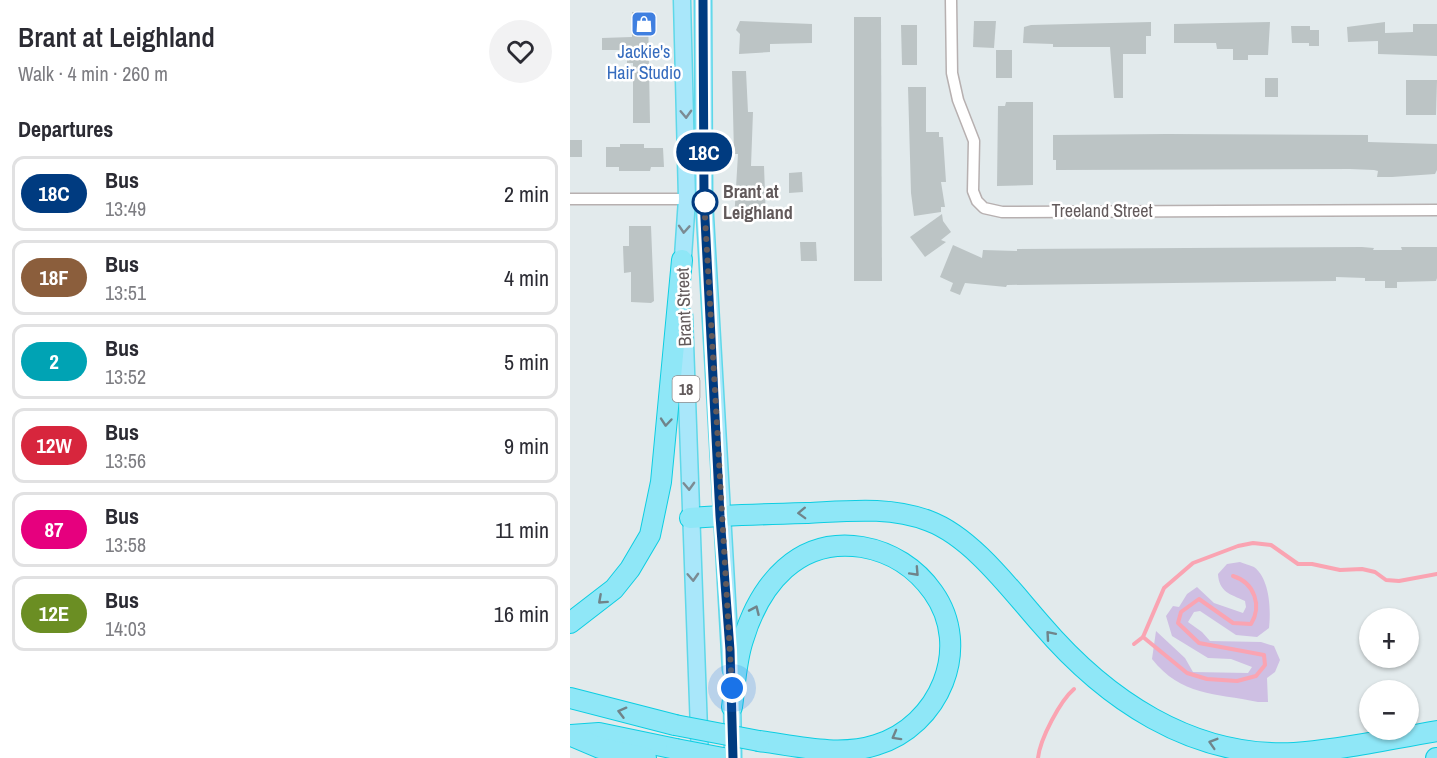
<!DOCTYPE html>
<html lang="en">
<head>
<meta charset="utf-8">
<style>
	:root { --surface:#fff; --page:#f2f2f3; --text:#2b2b33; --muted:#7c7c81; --line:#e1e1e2 }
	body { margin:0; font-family:"Archivo Narrow",sans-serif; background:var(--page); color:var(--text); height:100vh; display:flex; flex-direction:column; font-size:22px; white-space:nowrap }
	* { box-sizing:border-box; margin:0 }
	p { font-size:20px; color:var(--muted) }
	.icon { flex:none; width:33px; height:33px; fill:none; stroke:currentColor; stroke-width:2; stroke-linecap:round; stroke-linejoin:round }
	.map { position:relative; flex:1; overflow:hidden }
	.drawer { display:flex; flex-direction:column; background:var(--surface); width:570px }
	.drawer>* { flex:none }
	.badge { padding:0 12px; border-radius:20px; font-size:21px; line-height:39px }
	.controls { position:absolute; left:789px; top:608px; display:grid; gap:12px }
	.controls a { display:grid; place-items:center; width:60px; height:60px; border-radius:50%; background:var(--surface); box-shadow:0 2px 4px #0004; font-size:30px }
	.you { position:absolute; width:30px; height:30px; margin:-15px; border:4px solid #fff; border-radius:50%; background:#1a73e8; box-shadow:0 0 0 9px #1a73e833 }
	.map>.badge { position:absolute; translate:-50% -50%; box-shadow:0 0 0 3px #fff }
	h2 { padding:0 18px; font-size:22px; line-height:54px }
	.round { display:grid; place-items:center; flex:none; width:63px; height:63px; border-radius:32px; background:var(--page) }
	.head { display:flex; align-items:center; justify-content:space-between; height:102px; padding:0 18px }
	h1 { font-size:28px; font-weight:600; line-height:45px }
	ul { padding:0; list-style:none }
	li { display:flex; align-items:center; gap:18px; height:75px; margin:0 12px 9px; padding:0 6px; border:3px solid var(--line); border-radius:12px }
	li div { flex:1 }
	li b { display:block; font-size:22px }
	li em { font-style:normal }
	li .badge { min-width:66px; font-weight:700; text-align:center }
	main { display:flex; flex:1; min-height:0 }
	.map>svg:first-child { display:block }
	.green { fill:#cebfe3 }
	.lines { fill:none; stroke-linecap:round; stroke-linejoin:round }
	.stream { stroke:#faa4b2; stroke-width:4 }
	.building { fill:#bcc4c5 }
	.minor-casing { stroke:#b7b0b0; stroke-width:13 }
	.primary-casing { stroke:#5ed8e9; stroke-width:19 }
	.motorway-casing { stroke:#0dcee2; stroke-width:22 }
	.minor { stroke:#fff; stroke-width:10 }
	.primary { stroke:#a9e7fa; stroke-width:16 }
	.motorway { stroke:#8fe7f7; stroke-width:20 }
	.motorway-bridge-casing { stroke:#0dcee2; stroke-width:22; stroke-linecap:butt }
	.motorway-bridge { stroke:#8fe7f7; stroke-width:20 }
	.oneway { stroke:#7b8b93 }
	.oneway2 { stroke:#70848a }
	.line-casing { stroke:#fff; stroke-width:14 }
	.line { stroke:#003b80; stroke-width:9 }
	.walk { stroke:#625a5b; stroke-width:6; stroke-dasharray:0 10.8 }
	.stop-dot { fill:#fff; stroke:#003b80; stroke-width:3 }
	.labels { text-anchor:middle; stroke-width:5; stroke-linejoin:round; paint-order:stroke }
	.shield { fill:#fff; stroke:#918c8c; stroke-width:1.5 }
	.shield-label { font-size:16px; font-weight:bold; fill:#625a5b }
	.shop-label { font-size:18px; fill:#366cbe; stroke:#fff }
	.stop-label { font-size:18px; font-weight:bold; fill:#625a5b; stroke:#fff; text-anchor:start }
	.street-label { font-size:18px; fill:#625a5b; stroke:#fff }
</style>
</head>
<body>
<main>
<section class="drawer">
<div class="head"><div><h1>Brant at Leighland</h1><p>Walk · 4 min · 260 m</p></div><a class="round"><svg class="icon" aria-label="heart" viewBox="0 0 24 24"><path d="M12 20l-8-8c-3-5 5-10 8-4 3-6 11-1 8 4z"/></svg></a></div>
<h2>Departures</h2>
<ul>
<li><span class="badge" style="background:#003b80;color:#fff">18C</span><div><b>Bus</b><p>13:49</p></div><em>2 min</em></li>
<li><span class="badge" style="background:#8b5e3c;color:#fff">18F</span><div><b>Bus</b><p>13:51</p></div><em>4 min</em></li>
<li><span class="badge" style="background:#00a3b4;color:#fff">2</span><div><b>Bus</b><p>13:52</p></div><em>5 min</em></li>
<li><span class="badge" style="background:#d7263d;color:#fff">12W</span><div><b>Bus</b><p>13:56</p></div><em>9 min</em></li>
<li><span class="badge" style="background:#e6007e;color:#fff">87</span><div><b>Bus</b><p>13:58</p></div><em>11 min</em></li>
<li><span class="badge" style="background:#6b8e23;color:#fff">12E</span><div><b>Bus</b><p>14:03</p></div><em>16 min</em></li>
</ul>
</section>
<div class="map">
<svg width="867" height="758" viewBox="0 0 867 758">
	<rect width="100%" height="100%" fill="#e2eaec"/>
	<path class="green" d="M670,562C674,564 680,565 684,567C700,579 701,610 699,628L687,637L666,635L630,611L624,612L618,622L632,632L640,641L691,642L704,646L710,660L705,672L697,678L698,702H688C645,693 611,696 582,659L586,631L615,658L623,672L678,673L682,667L661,659L638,658L602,636L596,616L603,606L609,607L617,594L627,587L644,603L673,613L676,607L675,601C660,594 649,592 648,574L657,564Z"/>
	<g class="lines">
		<g class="stream">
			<path d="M573,637L594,588L623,563L668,546L683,543L701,545L728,564H742L770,570L792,569L805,572L816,580L829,581L867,574"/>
			<path d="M564,644L573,637L617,673L637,679L667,681L686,676L695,665L694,655L629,643L608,623L611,612L629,599L663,623L681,624C692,606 685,583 663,576"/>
			<path d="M468,758C470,739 490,701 504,689"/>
		</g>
	</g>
	<g class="building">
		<path d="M62,12H78L80,123H63V63H57V50H32V38L62,37Z"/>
		<path d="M284,17H311L312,281H284Z"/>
		<path d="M170,21L242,24V43L200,44V52L169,54L170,34L166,30Z"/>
		<path d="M404,21H426L424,48L403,47Z"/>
		<path d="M581,22V36H576V54H553V98H544L540,47H483V44L453,43L454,27L461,25Z"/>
		<path d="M700,22L698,55H678V60H663V49H647L646,43H604V24Z"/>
		<path d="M815,22V33L843,32V24H867V56L808,54V41L778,42L777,27Z"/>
		<path d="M331,25H347V65H332Z"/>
		<path d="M721,26H740V30H749V46H739V43H722Z"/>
		<rect x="426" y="50" width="16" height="28"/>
		<path d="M162,71H176L178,112H183L181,166H194L196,220L164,221L168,154H164Z"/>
		<rect x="695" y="78" width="13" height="19"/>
		<path d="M836,80H867L866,115H836Z"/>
		<path d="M338,87H356V132H369V137H373L376,182H371L375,207H371V212L344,216L341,193Z"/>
		<path d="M436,102H463V185L427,186L428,106H435Z"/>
		<path d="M597,134L798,135V142L867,144V170L865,174L822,177H807L808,171L804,170L780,169L486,170V160H483V135Z"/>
		<rect x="0" y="140" width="12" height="17"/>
		<path d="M50,144H74V148H93L94,167H81L80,171H49V167H36V147H50Z"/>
		<path d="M232,172L233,192L219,193V173Z"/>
		<path d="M372,214L373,221L381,232L371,240L376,242L355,257L340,237Z"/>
		<path d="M59,226H81L84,301L81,303L61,302V272L54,273L53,246H59Z"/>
		<path d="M230,242H246L247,261H231Z"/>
		<path d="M383,245L412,258L413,250L447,251V249L792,247L804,248L803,250H832L831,247H867V278L866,281L827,282V288H815V281H795V278L766,277V281L437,285L436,287L395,283L390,295L380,291L383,283L370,277Z"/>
	</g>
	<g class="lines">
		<g class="minor-casing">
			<g id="minor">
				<path d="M381,0L382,73L388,100L404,141L403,191L407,201L414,208L432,212L867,210"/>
				<path d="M0,199H122"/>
			</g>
		</g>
		<g class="primary-casing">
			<g id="primary">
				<path d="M112,0L117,199L112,271"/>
				<path d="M133,0L134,199L161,670"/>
				<path d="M114,315L130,758"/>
				<path d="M162,696L163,758"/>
			</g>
		</g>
		<g class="motorway-casing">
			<g id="motorway">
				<path d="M120,518C159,515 199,514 238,513C278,511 320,506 359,521C402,537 441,590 471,624C535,699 621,758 724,753C772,750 819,739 867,731"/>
				<path d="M0,623L44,589L60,569L80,535L91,482L112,260"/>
				<path d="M0,698L105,725"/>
				<path d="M162,707C165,686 166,661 173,640C190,584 228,537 292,547C321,552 346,568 363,592C403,648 369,726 306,745C269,757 226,746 189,741"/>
				<path d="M1,735L29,733L106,749"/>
				<path d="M4,737L30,748L76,758"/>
				<path d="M866,758H867"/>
			</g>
		</g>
		<use href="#minor" class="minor"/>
		<use href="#primary" class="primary"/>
		<use href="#motorway" class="motorway"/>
		<g class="motorway-bridge-casing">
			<g id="motorway-bridge">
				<path d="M105,725L189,741"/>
				<path d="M106,749L153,758"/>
			</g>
		</g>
		<use href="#motorway-bridge" class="motorway-bridge"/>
	</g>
	<defs><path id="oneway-chevron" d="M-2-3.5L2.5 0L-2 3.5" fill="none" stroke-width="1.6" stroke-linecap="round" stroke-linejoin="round" transform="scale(1.5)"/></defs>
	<g class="oneway">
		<use href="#oneway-chevron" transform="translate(116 114) rotate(88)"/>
		<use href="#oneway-chevron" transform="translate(114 229) rotate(94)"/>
		<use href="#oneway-chevron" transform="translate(119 486) rotate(88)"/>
		<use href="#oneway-chevron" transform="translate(123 577) rotate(87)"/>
	</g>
	<g class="oneway2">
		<use href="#oneway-chevron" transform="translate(96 422) rotate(95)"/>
		<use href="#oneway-chevron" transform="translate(232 513) rotate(178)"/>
		<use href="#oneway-chevron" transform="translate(345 572) rotate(47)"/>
		<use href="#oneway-chevron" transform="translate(32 600) rotate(138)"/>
		<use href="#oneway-chevron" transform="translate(185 610) rotate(-66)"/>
		<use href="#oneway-chevron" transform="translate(480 635) rotate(-131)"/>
		<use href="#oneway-chevron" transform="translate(52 712) rotate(-165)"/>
		<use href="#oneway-chevron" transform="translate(326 736) rotate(151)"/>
		<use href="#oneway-chevron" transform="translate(643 743) rotate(-163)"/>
	</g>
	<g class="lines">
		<g class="line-casing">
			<path id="line" d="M133,0L134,199L150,516L160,650L163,758"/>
		</g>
		<use href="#line" class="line"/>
		<path class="walk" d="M135,202L134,199L162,688"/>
	</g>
	<defs>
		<g id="shop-square" transform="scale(1.35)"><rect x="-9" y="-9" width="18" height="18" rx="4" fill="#3f7fe0" stroke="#fff"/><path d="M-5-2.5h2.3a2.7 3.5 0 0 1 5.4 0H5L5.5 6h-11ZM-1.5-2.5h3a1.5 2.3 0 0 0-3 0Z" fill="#fff"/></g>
	</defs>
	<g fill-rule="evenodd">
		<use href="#shop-square" x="74" y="24"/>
	</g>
	<circle class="stop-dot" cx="135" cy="202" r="12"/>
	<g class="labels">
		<rect class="shield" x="102.5" y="376" width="27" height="26" rx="4.5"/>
		<g class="shield-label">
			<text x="116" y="395">18</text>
		</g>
		<g class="shop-label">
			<text x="74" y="58">Jackie's<tspan x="74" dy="21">Hair Studio</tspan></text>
		</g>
		<g class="stop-label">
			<text x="153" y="198">Brant at<tspan x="153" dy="21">Leighland</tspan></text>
		</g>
		<g class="street-label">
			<text x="532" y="217">Treeland Street</text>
			<text transform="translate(114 307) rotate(-92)" y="6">Brant Street</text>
		</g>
	</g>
</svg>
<div class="controls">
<a>+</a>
<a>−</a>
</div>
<div class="you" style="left:162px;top:688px"></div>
<b class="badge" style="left:134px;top:152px;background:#003b80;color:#fff">18C</b>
</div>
</main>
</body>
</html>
